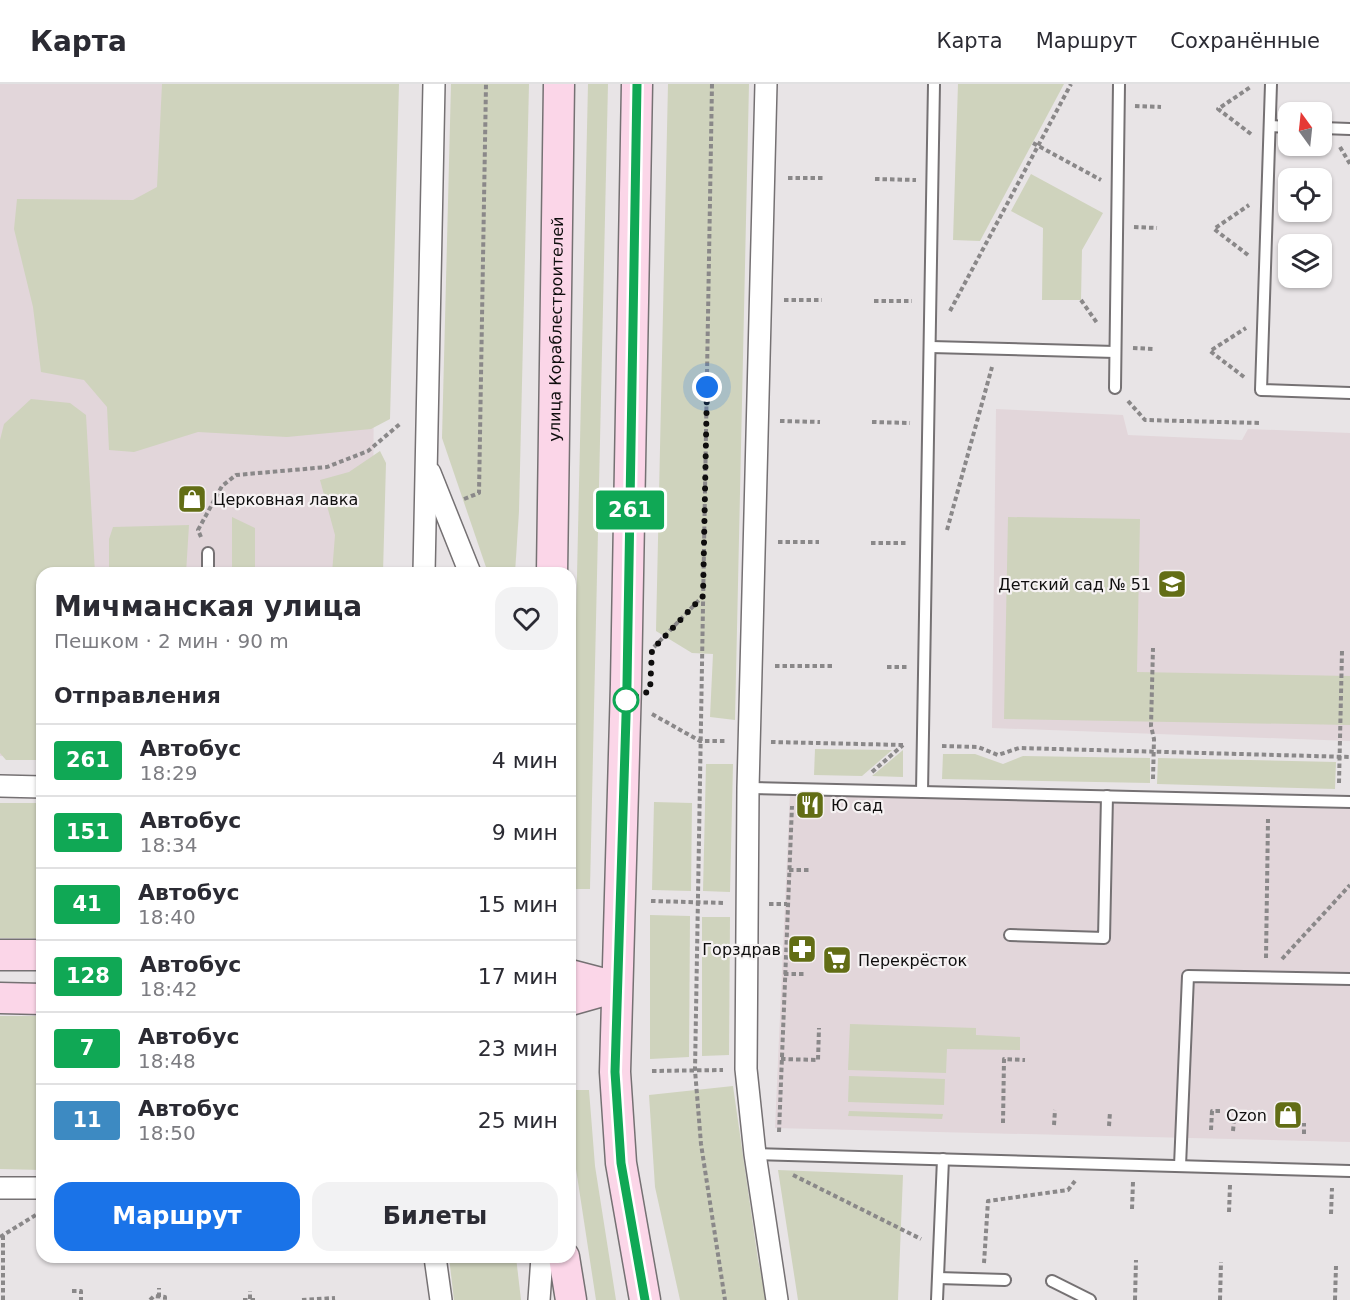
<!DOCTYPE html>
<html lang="ru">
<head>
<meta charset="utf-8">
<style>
	:root { --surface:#fff; --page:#f2f2f3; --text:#2b2b33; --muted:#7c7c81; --line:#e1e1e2; --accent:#1a73e8 }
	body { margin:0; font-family:"DejaVu Sans",sans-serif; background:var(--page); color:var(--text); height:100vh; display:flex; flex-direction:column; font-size:22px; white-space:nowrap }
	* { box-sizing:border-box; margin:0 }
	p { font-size:20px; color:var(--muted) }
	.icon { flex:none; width:33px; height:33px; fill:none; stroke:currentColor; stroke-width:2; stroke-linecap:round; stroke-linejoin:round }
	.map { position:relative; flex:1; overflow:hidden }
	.side { position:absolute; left:36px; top:483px; width:540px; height:696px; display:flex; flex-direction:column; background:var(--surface); border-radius:18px; box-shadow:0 2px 4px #0004 }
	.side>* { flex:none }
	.badge { padding:0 12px; border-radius:4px; font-size:21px; line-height:39px }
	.needle { width:39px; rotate:345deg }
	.tools { position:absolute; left:1278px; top:18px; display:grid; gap:12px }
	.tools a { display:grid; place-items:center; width:54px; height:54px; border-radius:12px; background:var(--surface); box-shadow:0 2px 4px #0004; font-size:30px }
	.you { position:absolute; width:30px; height:30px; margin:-15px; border:4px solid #fff; border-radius:50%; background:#1a73e8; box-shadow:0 0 0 9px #1a73e833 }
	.map>.badge { position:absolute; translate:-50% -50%; box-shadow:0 0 0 3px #fff }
	h2 { padding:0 18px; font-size:22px; line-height:54px }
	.round { display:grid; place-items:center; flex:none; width:63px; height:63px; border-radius:18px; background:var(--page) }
	.summary { display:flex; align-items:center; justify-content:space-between; height:102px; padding:0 18px }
	h1 { font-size:28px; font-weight:700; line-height:45px }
	.primary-button { display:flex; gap:12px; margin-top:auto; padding:12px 18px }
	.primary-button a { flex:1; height:69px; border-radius:18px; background:var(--accent); color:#fff; font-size:24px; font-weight:700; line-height:69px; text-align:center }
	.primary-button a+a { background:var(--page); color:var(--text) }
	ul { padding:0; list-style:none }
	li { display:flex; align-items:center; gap:18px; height:72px; padding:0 18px; border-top:2px solid var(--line) }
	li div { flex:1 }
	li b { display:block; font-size:22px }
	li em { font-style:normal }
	li .badge { min-width:66px; font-weight:700; text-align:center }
	header { display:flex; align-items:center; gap:36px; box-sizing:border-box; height:84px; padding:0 30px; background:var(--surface); border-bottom:2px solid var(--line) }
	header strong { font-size:28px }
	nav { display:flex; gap:33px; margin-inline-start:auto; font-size:21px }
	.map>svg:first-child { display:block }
	.built { fill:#e2d6da }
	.green { fill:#cfd3bd }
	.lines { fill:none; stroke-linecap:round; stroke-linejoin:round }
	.lane-casing { stroke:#757173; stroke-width:14 }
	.street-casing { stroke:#757173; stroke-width:24 }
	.secondary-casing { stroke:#757173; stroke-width:33 }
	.path { stroke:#8a8889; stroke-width:4; stroke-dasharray:4.5 3; stroke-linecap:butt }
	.lane { stroke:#fff; stroke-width:10 }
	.street { stroke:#fff; stroke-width:21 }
	.secondary { stroke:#fbd6e8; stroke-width:30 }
	.line-casing { stroke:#fff; stroke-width:14 }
	.line { stroke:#10a855; stroke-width:9 }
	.walk { stroke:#0f0e0e; stroke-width:6; stroke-dasharray:0 10.8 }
	.stop-dot { fill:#fff; stroke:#10a855; stroke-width:3 }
	.labels { text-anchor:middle; stroke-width:4.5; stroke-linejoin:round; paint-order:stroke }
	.street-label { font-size:16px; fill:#0f0e0e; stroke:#f6f2f3 }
	.poi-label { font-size:16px; fill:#0f0e0e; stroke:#f6f2f3; text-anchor:start }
</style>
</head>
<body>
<header>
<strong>Карта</strong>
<nav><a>Карта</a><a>Маршрут</a><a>Сохранённые</a></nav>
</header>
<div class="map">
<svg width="1350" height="1216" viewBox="0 0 1350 1216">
	<rect width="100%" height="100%" fill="#e8e4e6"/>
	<g class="built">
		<path d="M0,0H375L373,489H42V673L0,672Z"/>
		<path d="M996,325L1123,331L1128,351L1242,356L1248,345L1350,349V657L992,644Z"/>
		<path d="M790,708L1350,725V1058L775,1044Z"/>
	</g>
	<g class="green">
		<path d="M162,0H399L390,335L371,345L287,353L198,348L134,368L109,366L107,323L84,296L41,288L33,223L14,145L17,115L133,116L157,103Z"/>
		<path d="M451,0H529L519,427L515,489H488L442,354Z"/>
		<path d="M588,0H608L590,805H570Z"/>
		<path d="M668,0H749L735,636L710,633L713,570L692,569L656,547Z"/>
		<path d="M958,0H1064L980,157L953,156Z"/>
		<path d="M1031,90L1103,129L1082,166L1081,216H1042L1043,144L1011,127Z"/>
		<path d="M31,315L70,319L86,331L95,489H42V676H6L0,669V356L4,340Z"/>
		<path d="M380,367L386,379L383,489H332L335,451L320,396L349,388Z"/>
		<path d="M232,433L255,444V489H232Z"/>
		<path d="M1008,433L1140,435L1137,588L1350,592V641L1004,635Z"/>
		<path d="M189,441L186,489H109V455L113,443Z"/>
		<path d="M815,665L892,666L862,692L814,691Z"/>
		<path d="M903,666V693L872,692Z"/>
		<path d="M943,670H975L1003,680L1023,672L1150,674V699L942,695Z"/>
		<path d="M1158,674L1336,678L1335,705L1157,700Z"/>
		<path d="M706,680H733L730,808L703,807Z"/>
		<path d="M654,718L692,719L691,807L652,806Z"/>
		<rect x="0" y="719" width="42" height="135"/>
		<path d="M650,831L690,832L689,973L650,975Z"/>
		<path d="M702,833H730L729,971L702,972Z"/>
		<path d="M0,932H42V1086L0,1085Z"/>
		<path d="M850,940L976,944V951L1020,953V966L947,965L946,989L848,986Z"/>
		<path d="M849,992L945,995L944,1021L848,1018Z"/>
		<path d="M733,1002L758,1176L767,1216H680L655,1103L649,1011Z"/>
		<path d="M570,1006H589L595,1082L616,1216H596L576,1085Z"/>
		<path d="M849,1027L943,1030L942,1035L848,1032Z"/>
		<path d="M778,1086L903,1091L898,1216H798Z"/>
		<path d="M449,1173H516L521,1216H454Z"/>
	</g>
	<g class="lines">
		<g class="lane-casing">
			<g id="lane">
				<path d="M1271,0L1261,306L1350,309"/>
				<path d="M1270,42L1288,43"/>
				<path d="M1322,44L1350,45"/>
				<path d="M931,263L1115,268"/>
				<path d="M1115,304L1119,0"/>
				<path d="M208,469V489"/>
				<path d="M748,704L1350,718"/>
				<path d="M922,708L934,0"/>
				<path d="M1010,851L1104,854L1107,712"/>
				<path d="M755,1070L1350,1087"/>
				<path d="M1180,1082L1188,892L1350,895"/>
				<path d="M938,1194L1005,1196"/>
				<path d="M1052,1197L1090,1216"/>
				<path d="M937,1216L943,1075"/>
			</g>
		</g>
		<g class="street-casing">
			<g id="street">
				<path d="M766,0L748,704L746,985L755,1070L777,1216"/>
				<path d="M430,389L470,489"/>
				<path d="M424,489L434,0"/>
				<path d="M0,702L42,703"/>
				<path d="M0,1104H42"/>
				<path d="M435,1173L441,1216"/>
				<path d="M539,1216L542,1173"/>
			</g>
		</g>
		<g class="secondary-casing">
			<g id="secondary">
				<path d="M637,0L626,600L615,988L621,1079L645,1216"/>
				<path id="s1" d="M552,489L559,0"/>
				<path d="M0,871H42"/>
				<path d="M570,891L616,903"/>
				<path d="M0,914L42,915"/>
				<path d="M570,916L616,903"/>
				<path d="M564,1173L571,1216"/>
			</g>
		</g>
		<g class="path">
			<path d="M712,0L695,986L701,1060L725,1216"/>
			<path d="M1135,22L1161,23"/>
			<path d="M1251,50L1218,25L1252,2"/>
			<path d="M1033,59L1101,96"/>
			<path d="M1340,63L1350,80"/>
			<path d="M788,94H823"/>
			<path d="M875,95L916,96"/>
			<path d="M1134,143L1157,144"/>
			<path d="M1248,171L1214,145L1249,121"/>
			<path d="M784,216H822"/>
			<path d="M1081,216L1097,239"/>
			<path d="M874,217H912"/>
			<path d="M950,227L1071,0"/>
			<path d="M1133,264L1154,265"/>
			<path d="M1244,293L1210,267L1246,244"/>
			<path d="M1128,317L1145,336L1260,339"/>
			<path d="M780,337L820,338"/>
			<path d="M872,338L910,339"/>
			<path d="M464,415L479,409L486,0"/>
			<path d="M947,446L992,283"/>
			<path d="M201,453L198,446L222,402L236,391L327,383L368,367L401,339"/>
			<path d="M778,458H819"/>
			<path d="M871,459H908"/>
			<path d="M654,563L703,512"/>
			<path d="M775,582H835"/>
			<path d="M887,583H907"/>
			<path d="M652,630L700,657H725"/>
			<path d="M771,658L904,661"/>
			<path d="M942,662L978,663L998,671L1019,664L1350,673"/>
			<path d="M872,688L903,661"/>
			<path d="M1153,695L1154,655L1151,642L1153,564"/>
			<path d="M1339,699L1342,567"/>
			<path d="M789,786H811"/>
			<path d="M651,817L725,819"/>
			<path d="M769,820H787"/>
			<path d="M1266,874L1268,735"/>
			<path d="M1282,875L1350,801"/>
			<path d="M784,890H806"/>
			<path d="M781,975L818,976L819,944"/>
			<path d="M652,987L723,986"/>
			<path d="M1003,1039L1004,975L1025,976"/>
			<path d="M1054,1041L1055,1026"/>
			<path d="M1109,1042L1110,1028"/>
			<path d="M1211,1046L1212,1027H1221"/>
			<path d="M1233,1047L1234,1036"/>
			<path d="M779,1048L792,722"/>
			<path d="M1304,1050V1039"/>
			<path d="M793,1091L921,1155"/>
			<path d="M1132,1125L1133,1098"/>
			<path d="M1229,1128L1230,1101"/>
			<path d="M1331,1130L1332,1104"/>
			<path d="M0,1153L39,1129"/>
			<path d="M984,1179L988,1117L1068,1106L1075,1097"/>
			<path d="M72,1207H81V1216"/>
			<path d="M159,1213V1204"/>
			<path d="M250,1215V1207"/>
			<path d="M3,1216V1151"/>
			<path d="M150,1216L154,1212L165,1213V1216"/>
			<path d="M243,1216H256"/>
			<path d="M302,1216L335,1214"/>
			<path d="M1135,1216L1136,1176"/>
			<path d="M1220,1216L1221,1178"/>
			<path d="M1335,1216L1336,1182"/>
		</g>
		<use href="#lane" class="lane"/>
		<use href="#street" class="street"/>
		<use href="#secondary" class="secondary"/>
	</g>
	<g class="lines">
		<g class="line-casing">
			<path id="line" d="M637,0L627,600L615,988L621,1079L645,1216"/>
		</g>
		<use href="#line" class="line"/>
		<path class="walk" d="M626,616L650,607L652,566L703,512L707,303"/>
	</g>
	<defs>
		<g id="shop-square" transform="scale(1.5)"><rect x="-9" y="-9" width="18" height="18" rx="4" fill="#626d15" stroke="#f6f2f3"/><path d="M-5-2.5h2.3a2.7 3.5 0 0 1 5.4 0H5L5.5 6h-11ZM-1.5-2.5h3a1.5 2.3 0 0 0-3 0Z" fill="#fff"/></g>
		<g id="school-square" transform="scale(1.5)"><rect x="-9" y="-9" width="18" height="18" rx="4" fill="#626d15" stroke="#f6f2f3"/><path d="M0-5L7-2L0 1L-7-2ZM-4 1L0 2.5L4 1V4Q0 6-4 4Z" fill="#fff"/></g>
		<g id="restaurant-square" transform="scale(1.5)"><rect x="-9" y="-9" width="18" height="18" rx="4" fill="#626d15" stroke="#f6f2f3"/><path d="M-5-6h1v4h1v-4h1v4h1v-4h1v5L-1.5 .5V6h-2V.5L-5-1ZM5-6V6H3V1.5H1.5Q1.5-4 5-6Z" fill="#fff"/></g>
		<g id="pharmacy-square" transform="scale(1.5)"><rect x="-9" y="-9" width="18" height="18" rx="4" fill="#626d15" stroke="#f6f2f3"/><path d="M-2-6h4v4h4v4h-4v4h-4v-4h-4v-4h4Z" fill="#fff"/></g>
		<g id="supermarket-square" transform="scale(1.5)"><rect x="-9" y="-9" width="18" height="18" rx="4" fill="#626d15" stroke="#f6f2f3"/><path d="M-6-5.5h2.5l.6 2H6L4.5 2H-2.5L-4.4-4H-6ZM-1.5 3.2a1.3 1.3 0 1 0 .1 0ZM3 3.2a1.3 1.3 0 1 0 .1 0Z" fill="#fff"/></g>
	</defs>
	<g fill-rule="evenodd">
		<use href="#shop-square" x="192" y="415"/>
		<use href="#school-square" x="1172" y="500"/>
		<use href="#restaurant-square" x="810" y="721"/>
		<use href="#pharmacy-square" x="802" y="865"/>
		<use href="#supermarket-square" x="837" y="876"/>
		<use href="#shop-square" x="1288" y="1031"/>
	</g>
	<circle class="stop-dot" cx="626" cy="616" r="12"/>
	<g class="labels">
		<g class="street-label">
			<text dy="6" stroke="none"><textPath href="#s1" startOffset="244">улица Кораблестроителей</textPath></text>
		</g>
		<g class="poi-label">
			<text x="213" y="421">Церковная лавка</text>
			<text x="1151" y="506" text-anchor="end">Детский сад № 51</text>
			<text x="831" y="727">Ю сад</text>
			<text x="781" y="871" text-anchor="end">Горздрав</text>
			<text x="858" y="882">Перекрёсток</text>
			<text x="1267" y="1037" text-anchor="end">Ozon</text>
		</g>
	</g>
</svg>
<div class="tools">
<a><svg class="needle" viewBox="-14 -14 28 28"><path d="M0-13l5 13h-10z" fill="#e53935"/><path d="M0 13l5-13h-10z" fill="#7c7c81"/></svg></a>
<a><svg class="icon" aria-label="locate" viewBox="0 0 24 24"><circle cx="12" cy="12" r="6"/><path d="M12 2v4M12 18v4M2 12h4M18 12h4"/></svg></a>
<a><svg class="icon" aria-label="layers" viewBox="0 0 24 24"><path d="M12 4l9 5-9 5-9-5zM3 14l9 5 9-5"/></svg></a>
</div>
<div class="you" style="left:707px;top:303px"></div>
<b class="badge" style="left:630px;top:426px;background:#10a855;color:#fff">261</b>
<section class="side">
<div class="summary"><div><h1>Мичманская улица</h1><p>Пешком · 2 мин · 90 m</p></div><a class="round"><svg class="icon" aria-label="heart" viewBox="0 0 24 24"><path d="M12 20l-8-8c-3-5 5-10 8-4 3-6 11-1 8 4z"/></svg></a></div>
<h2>Отправления</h2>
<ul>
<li><span class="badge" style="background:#10a855;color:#fff">261</span><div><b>Автобус</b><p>18:29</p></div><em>4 мин</em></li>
<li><span class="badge" style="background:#10a855;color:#fff">151</span><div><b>Автобус</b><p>18:34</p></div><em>9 мин</em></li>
<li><span class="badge" style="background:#10a855;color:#fff">41</span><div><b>Автобус</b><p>18:40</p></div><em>15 мин</em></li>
<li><span class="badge" style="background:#10a855;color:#fff">128</span><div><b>Автобус</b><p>18:42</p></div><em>17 мин</em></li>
<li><span class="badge" style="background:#10a855;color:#fff">7</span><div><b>Автобус</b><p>18:48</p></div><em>23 мин</em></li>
<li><span class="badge" style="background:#3d8ac2;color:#fff">11</span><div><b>Автобус</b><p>18:50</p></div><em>25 мин</em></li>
</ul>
<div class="primary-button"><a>Маршрут</a><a>Билеты</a></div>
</section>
</div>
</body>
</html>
